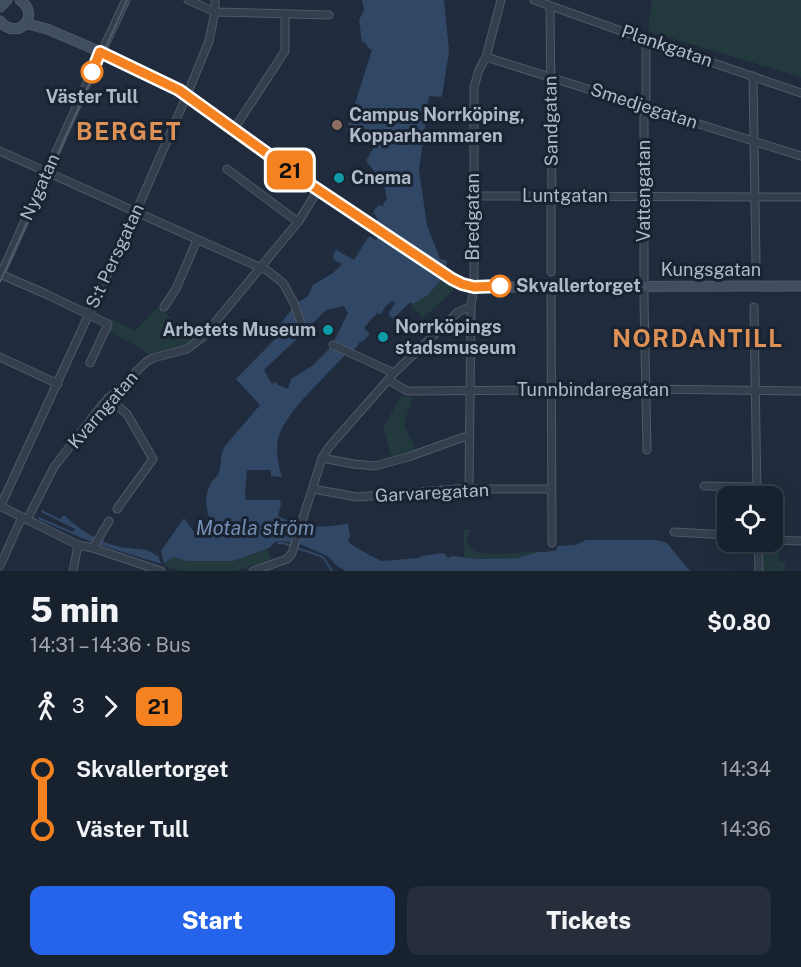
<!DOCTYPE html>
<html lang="en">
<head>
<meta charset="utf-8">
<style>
	:root { --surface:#18212e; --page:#252e3a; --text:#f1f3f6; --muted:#9fa3aa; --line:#363e4a; --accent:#2563eb }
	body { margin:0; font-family:"Public Sans",sans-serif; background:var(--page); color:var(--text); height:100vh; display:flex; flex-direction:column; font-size:22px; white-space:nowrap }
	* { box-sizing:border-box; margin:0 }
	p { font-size:20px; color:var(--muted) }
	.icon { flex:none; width:33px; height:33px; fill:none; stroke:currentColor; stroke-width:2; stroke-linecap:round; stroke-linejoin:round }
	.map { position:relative; height:571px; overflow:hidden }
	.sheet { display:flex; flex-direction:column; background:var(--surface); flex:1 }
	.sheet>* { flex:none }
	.badge { padding:0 12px; border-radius:9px; font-size:21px; line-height:39px }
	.tools { position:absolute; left:717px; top:486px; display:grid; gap:12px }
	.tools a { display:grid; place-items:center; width:66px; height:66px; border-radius:12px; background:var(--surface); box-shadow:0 3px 15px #0003,0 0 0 2px var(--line); font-size:30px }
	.map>.badge { position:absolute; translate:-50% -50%; box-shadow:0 0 0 3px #fff }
	.legs { display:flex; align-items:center; gap:9px; height:66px; padding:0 30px; font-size:20px }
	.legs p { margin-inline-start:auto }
	.headline { display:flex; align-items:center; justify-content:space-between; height:102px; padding:0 30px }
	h1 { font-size:33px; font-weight:800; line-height:45px }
	.primary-button { display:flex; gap:12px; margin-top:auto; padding:12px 30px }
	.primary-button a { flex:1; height:69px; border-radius:12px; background:var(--accent); color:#fff; font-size:24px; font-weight:800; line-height:69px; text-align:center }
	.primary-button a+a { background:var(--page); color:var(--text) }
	ul { padding:0 30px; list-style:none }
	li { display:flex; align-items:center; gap:21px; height:60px; font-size:22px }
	li i { display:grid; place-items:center; width:9px; height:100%; margin:0 8px; background:currentColor }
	li i::after { content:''; width:15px; height:15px; margin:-8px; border:4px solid; border-radius:50%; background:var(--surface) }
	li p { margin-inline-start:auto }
	li:first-child i { background:linear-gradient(#0000 50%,currentColor 0) }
	li:last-child i { background:linear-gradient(currentColor 50%,#0000 0) }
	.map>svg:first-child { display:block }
	.green { fill:#223a3e }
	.water { fill:#314766; fill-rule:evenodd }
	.pier { fill:#202c3d }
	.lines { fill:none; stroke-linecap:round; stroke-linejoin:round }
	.stream { stroke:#314766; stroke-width:2 }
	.minor-casing { stroke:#4f5967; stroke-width:9 }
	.secondary-casing { stroke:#4f5967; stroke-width:11 }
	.minor { stroke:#343e4d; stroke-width:7 }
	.secondary { stroke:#414d60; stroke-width:9 }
	.tram { stroke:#556274; stroke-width:1.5 }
	.line-1-casing { stroke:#fff; stroke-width:14 }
	.line-1 { stroke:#f58220; stroke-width:9 }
	.stop-1-dot { fill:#fff; stroke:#f58220; stroke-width:3 }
	.education-dot { fill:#8d6e63; stroke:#192331; stroke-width:2 }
	.culture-dot { fill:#0f9aa8; stroke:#192331; stroke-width:2 }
	.labels { text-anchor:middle; stroke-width:6; stroke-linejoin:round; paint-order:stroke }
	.street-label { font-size:18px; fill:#afb9c9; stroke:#192331 }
	.stop-label { font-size:18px; font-weight:bold; fill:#afb9c9; stroke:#192331 }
	.poi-label { font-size:18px; font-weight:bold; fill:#afb9c9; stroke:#192331; text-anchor:start }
	.water-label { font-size:20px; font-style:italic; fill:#748eb3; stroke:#192331 }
	.district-label { font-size:24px; font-weight:bold; letter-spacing:1.5px; fill:#de9155; stroke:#192331 }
</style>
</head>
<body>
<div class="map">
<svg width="801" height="571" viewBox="0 0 801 571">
	<rect width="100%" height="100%" fill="#202c3d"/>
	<g class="green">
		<path d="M652,0H801V77L648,31Z"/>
		<path d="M440,279L455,289L423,318L411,305L428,295Z"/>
		<path d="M158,307L198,342L153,358L139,347L106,331L112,319L135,331Z"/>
		<path d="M401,397H412L404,425L416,450L392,458L383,427Z"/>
		<path d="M471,529C454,559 499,555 515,553C523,552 531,552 539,552L518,558L477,559L464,558V530Z"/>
		<path d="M763,544H780L779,561L785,562V571H763Z"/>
		<path d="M267,549L271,560L235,571H182L165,566L164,563L174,557L188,561H233Z"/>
	</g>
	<g class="water">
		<path d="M362,0H444L449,51L442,96L441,97L429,96L419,170L427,225L440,259L447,260L445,275L428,295L413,304L411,302L405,307L393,319L389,315V313L395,303V302L392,301L385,307L381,314L378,313L373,317L364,328L370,334L363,341L360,342L354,350L345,355C326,376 288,410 279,435C275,448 278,466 282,477L271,476V470H247L245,492L246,500H280L281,504L278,516C306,531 318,527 348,524L350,536L348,541L352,545L371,556L382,561L420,558L421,556L444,553L448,558L453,556L477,559L518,558L539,552H546L557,550V546L576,545L586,540H657L667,543L690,571H346L334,564L332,560L327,556L302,545L284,541L275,542L269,548L233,561H187L174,557L164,563L161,551L184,518C193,532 195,536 214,535L216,529C206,516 203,500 210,485C212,480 217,477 219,473C222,464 219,456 225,446L260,405L236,379L277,337L281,323L297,303L308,296L313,285L333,273L342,264L334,260L333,255L337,248L354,257L367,231L378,219L376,217V215L373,214L375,209L379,205L384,206L383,204L387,199L384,184L385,180L378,176L366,161L375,145L346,132L372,50L368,48L366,43L362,42L359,20L364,10ZM344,306L348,313L331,347L312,366L291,379L288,389L278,385L276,382L272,384L264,370L266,368L302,334L326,310Z"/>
		<path d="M42,510L60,519L63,516H65C80,530 99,542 120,547C128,549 142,548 149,551C152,552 154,554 157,556L158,555L161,564L91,542L40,520L38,518L39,517L73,532L75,529L41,512Z"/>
	</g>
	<path class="pier" d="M373,219L449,269L447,277L443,281L378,237L376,240L369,236L354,260L336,250L337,248L354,257L367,231L365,229Z"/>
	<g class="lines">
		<path class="stream" d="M278,543H283L323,557L332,571"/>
		<g class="minor-casing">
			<g id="minor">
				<path d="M188,0L215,12L329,15"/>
				<path d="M534,0L655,43L801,93"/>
				<path d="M550,6L552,196L551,204V272"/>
				<path d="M486,57L801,156"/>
				<path d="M753,76L756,264"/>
				<path d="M234,129L285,51V14"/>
				<path d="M0,151L268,271L283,283L294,303L304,332"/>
				<path d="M227,169L298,222"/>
				<path d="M473,196L801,197"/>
				<path d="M0,274L46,294L108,324L90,363"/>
				<path d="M0,276L92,72L126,0"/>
				<path d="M452,279C471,288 476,287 497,287"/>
				<path d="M551,287L552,543"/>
				<path d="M164,307L176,289L197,240"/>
				<path d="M754,307L757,496"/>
				<path d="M333,345L394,373"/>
				<path d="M0,357L58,384"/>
				<path d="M389,380L407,391H417L645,389L801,391"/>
				<path d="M108,398L127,414L153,459L117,509"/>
				<path d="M647,450L644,299V118L646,95V48L648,41"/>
				<path d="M322,458L354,464L375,466L408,457L461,438L470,436"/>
				<path d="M704,486L757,487"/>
				<path d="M469,488L471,306L474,287V87L479,70L486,57L501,0"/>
				<path d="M313,489L357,497L469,488L478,489H551"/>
				<path d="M0,506L78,545L93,548L161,571"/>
				<path d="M0,507L136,212L187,95L209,41L215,12V0"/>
				<path d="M27,520L54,467L102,405L146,362L153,358L187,349L203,337L298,222L318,190"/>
				<path d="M674,532L728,535"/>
				<path d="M772,540L801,541"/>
				<path d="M758,542L759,571"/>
				<path d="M93,548L109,521"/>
				<path d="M0,566L22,517"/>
				<path d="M73,571L78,545"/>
				<path d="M253,571L287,559L292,553L322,458L329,447L394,373L458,312L471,306"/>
			</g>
		</g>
		<g class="secondary-casing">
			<g id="secondary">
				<path d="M0,7L7,0"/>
				<path d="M0,21C17,42 42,16 20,0"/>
				<path d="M24,25L28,24L47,29L101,52L179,90L298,176L452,279"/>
				<path d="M497,287L801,286"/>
			</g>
		</g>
		<use href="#minor" class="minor"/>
		<use href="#secondary" class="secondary"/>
		<path class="tram" d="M0,282L127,0"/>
	</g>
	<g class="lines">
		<g class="line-1-casing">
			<path id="line-1" d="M92,72L100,52L179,90L308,183L452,279L462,284L474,287L500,286"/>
		</g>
		<use href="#line-1" class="line-1"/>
	</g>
	<g class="stop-1-dot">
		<circle cx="92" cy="72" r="10"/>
		<circle cx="500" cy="286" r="10"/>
	</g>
	<circle class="education-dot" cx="337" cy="125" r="6"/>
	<g class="culture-dot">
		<circle cx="339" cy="178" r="6"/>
		<circle cx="328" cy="330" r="6"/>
		<circle cx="383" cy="337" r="6"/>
	</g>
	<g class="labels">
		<g class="street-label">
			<text transform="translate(667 46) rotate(19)" y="6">Plankgatan</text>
			<text transform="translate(644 106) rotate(18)" y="6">Smedjegatan</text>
			<text transform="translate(551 121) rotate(-91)" y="6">Sandgatan</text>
			<text transform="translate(40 187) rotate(-66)" y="6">Nygatan</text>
			<text transform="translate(644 191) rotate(-90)" y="6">Vattengatan</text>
			<text x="565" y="202">Luntgatan</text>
			<text transform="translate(473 217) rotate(-90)" y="6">Bredgatan</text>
			<text transform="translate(115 256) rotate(-65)" y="6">S:t Persgatan</text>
			<text x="711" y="276">Kungsgatan</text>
			<text x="593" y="396">Tunnbindaregatan</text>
			<text transform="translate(103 410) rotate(-49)" y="6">Kvarngatan</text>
			<text transform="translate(432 493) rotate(-3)" y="6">Garvaregatan</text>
		</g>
		<g class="stop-label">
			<text x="92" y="103">Väster Tull</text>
			<text x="516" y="292" text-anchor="start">Skvallertorget</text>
		</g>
		<g class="poi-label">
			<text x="349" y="121">Campus Norrköping,<tspan x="349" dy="21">Kopparhammaren</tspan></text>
			<text x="351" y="184">Cnema</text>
			<text x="395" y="333">Norrköpings<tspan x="395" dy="21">stadsmuseum</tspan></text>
			<text x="316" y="336" text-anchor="end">Arbetets Museum</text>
		</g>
		<g class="water-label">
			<text x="255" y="535">Motala ström</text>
		</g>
		<g class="district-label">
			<text x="129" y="140">BERGET</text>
			<text x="698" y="347">NORDANTILL</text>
		</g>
	</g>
</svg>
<div class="tools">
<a><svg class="icon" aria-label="locate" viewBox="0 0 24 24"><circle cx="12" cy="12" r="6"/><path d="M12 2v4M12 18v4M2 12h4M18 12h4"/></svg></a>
</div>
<b class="badge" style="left:290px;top:170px;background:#f58220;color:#111">21</b>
</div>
<section class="sheet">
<div class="headline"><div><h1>5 min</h1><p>14:31 – 14:36 · Bus</p></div><b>$0.80</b></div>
<div class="legs"><svg class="icon" aria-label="walk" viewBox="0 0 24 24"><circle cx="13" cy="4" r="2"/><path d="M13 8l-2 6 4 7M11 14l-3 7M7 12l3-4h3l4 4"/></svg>3<svg class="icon" aria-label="forward" viewBox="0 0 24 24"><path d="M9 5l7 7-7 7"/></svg><b class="badge" style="background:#f58220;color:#111">21</b></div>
<ul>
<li><i style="color:#f58220"></i><b>Skvallertorget</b><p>14:34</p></li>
<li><i style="color:#f58220"></i><b>Väster Tull</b><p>14:36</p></li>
</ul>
<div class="primary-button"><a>Start</a><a>Tickets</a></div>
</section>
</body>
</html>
